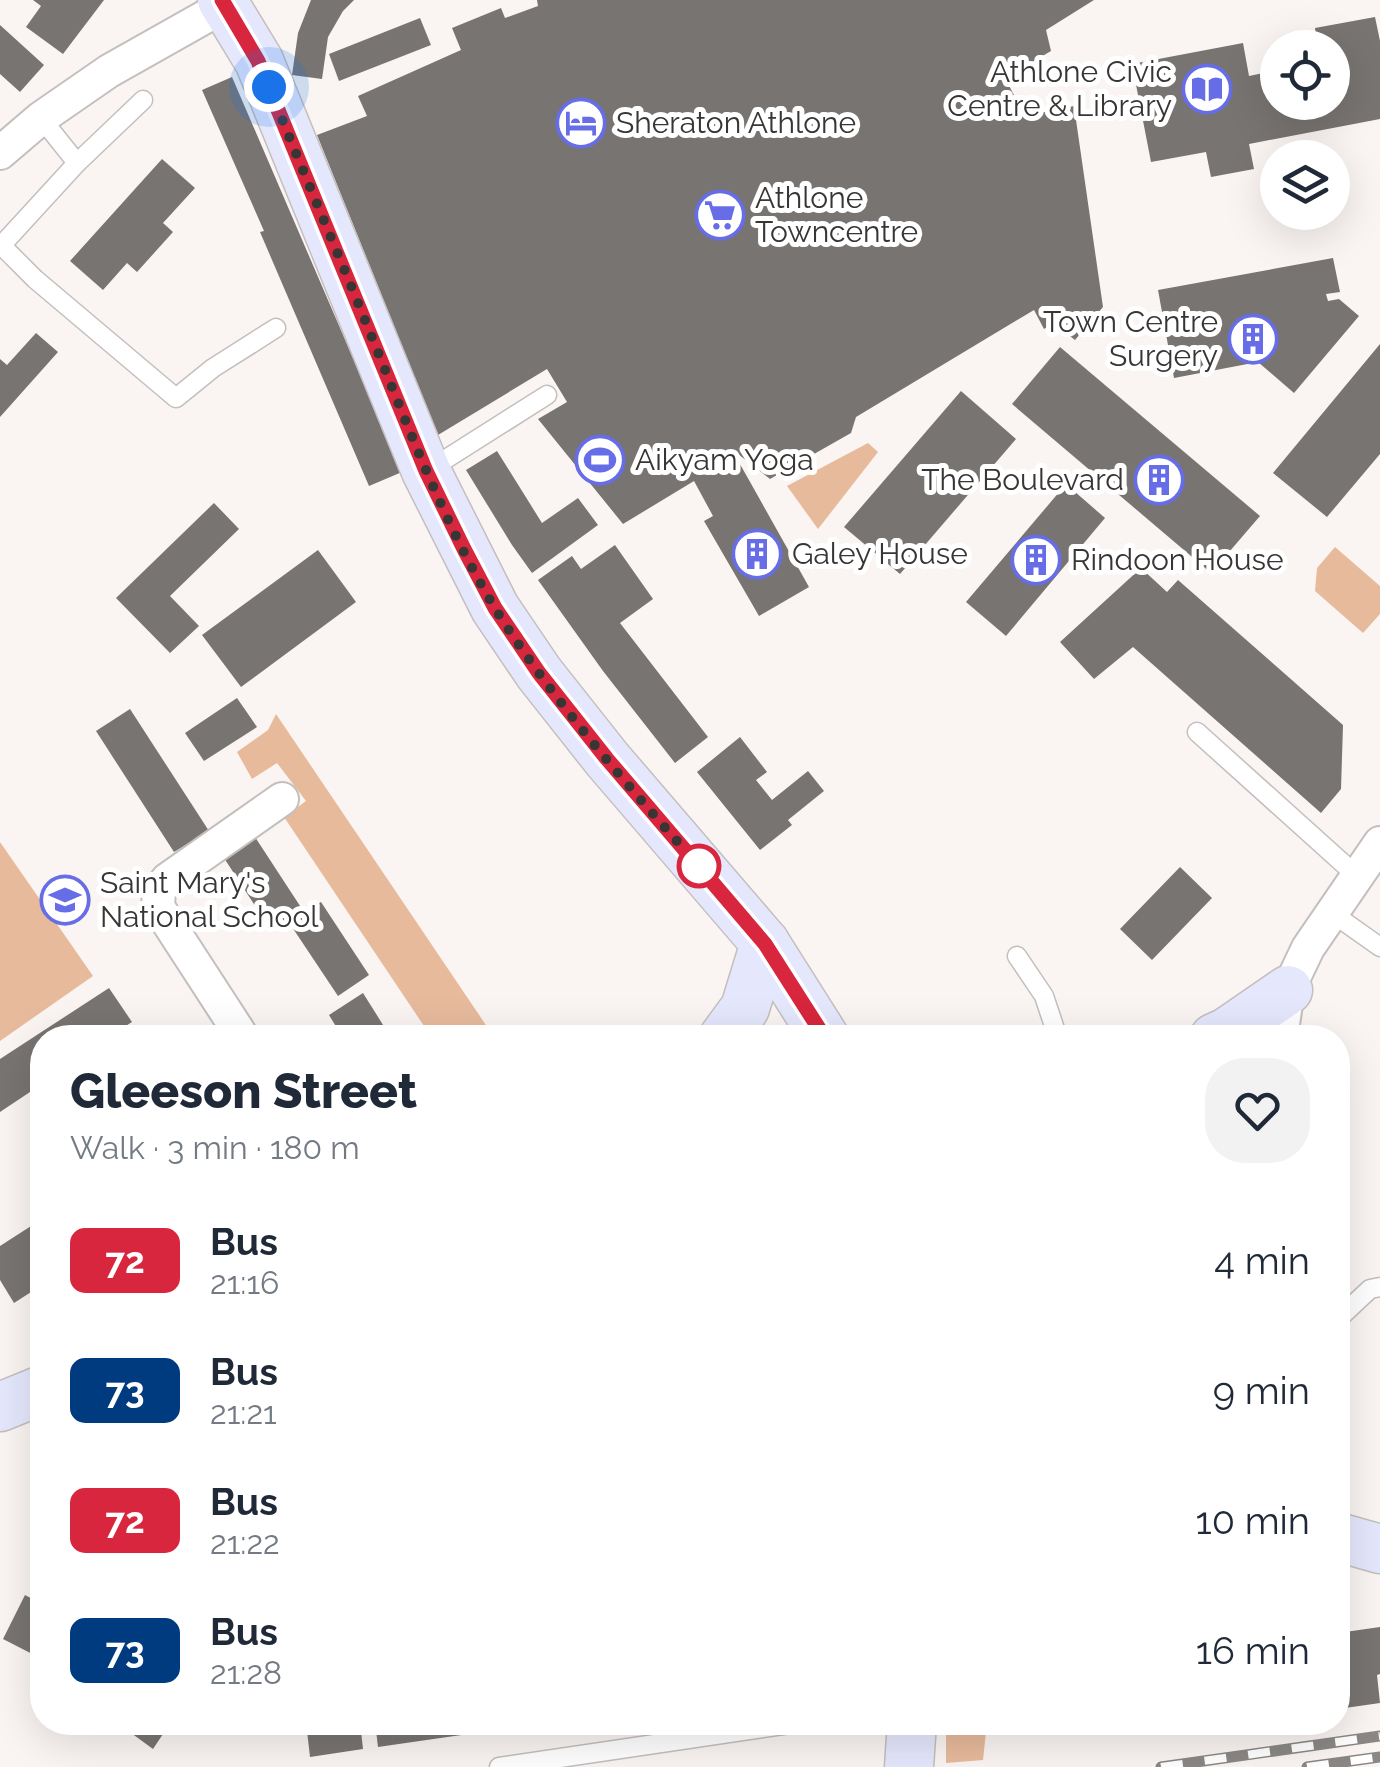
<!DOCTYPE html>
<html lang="en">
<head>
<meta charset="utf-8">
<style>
	:root { --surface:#fff; --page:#f2f2f3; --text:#1f2937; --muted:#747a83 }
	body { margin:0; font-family:Raleway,sans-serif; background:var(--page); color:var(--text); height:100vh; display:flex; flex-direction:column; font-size:38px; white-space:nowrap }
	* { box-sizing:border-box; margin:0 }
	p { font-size:32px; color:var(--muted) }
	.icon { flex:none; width:55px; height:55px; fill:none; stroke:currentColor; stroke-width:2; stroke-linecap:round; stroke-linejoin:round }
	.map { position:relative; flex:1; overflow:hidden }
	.panel { position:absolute; left:30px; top:1025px; width:1320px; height:710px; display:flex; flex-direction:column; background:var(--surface); border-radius:40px; box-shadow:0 10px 40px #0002 }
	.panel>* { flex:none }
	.badge { padding:0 20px; border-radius:15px; font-size:35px; line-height:65px }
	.buttons { position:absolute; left:1260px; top:30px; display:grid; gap:20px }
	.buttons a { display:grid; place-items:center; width:90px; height:90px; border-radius:50%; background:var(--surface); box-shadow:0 10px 40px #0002; font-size:50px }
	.you { position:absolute; width:50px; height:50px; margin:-25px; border:8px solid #fff; border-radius:50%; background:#1a73e8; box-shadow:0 0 0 15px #1a73e833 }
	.map>.badge { position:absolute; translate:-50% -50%; box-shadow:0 0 0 5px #fff }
	.round { display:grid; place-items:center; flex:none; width:105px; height:105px; border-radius:40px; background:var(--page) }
	.overview { display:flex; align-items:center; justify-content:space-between; height:170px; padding:0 40px }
	h1 { font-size:48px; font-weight:800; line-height:75px }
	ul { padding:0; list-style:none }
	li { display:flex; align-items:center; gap:30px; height:130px; padding:0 40px }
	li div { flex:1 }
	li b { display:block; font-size:38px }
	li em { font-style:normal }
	li .badge { min-width:110px; font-weight:700; text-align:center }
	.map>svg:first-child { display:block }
	.green { fill:#e7ba9c }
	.building { fill:#787471 }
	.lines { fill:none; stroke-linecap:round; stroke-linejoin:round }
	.lane-casing { stroke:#c4bfbd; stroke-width:21 }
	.street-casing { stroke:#c4bfbd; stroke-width:36 }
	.secondary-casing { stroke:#c4bfbd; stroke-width:51 }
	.lane { stroke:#fff; stroke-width:18 }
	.street { stroke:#fff; stroke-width:32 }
	.secondary { stroke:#e5e8fd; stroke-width:48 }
	.rail-casing { stroke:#8a8785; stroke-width:11 }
	.rail { stroke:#fff; stroke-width:8; stroke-dasharray:22; stroke-linecap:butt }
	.line-casing { stroke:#fff; stroke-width:22 }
	.line { stroke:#d7263d; stroke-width:15 }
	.walk { stroke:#383635; stroke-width:10; stroke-dasharray:0 18 }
	.stop-dot { fill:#fff; stroke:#d7263d; stroke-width:5 }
	.labels { text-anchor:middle; stroke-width:10; stroke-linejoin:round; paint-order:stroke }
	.poi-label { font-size:30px; fill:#383635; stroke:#fff; text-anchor:start }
</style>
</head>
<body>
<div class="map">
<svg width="1380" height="1767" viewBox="0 0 1380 1767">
	<rect width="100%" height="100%" fill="#faf5f2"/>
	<g class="green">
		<path d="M868,443L878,452L818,529L787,486Z"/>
		<path d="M1335,547L1380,586V614L1363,633L1315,591L1317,568Z"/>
		<path d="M276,714L494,1037H415L426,1029L284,817L306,801L277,763L252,779L237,752L268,730Z"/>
		<path d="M0,842L93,976L0,1041Z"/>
		<path d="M946,1723H987L983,1760L946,1763Z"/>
	</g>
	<g class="building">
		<path d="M33,0H104L63,54L26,27L41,6Z"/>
		<path d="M311,0H354L343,11L328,37L322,79L292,75L298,33Z"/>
		<path d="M537,0H1094L1046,30L1051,51L1005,78L1025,116L1074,106L1103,307L1075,340L1053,323L1044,329L1034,310L856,417L851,433L770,479L738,454L726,462L736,457L809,587L759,616L704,521L713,516L694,481L623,524L538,419L567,402L547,369L438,435L317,135L367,116L358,96L461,50L452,28L501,8L505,18L538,6Z"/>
		<path d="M1375,17L1380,41V119L1249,144L1254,169L1211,177L1206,152L1151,162L1132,64L1243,43L1249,76L1278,70V102H1332V48H1318L1315,28Z"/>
		<path d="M420,18L431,45L339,81L329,54Z"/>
		<path d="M0,25L44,65L20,92L0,74Z"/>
		<path d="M232,77L402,472L369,486L260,232L264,231L202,90Z"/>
		<path d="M162,159L195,188L163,223L173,232L137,272L127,263L103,290L70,261Z"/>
		<path d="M1333,258L1340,292L1326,294L1328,301L1339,299L1359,316L1294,393L1258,362L1174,378L1158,290Z"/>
		<path d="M36,333L58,352L0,417V359L7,365Z"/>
		<path d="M1380,344V454L1327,517L1273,473Z"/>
		<path d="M1060,347L1260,516L1211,573L1012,404Z"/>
		<path d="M961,391L1016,439L900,574L844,527Z"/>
		<path d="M497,451L542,523L578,498L598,525L532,573L512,545L466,470Z"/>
		<path d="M1066,484L1105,518L1006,636L966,602Z"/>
		<path d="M214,503L239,529L170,596L199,626L170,653L116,598Z"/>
		<path d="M615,545L653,599L620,623L708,737L675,763L603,671L538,580L572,556L581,569Z"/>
		<path d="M318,550L356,602L241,687L202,635Z"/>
		<path d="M1141,568L1167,592L1178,580L1343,725L1341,789L1321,813L1133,647L1094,679L1060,642Z"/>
		<path d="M237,698L257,727L204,761L185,733Z"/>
		<path d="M130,709L209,831L174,852L96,731Z"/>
		<path d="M740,737L767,772L756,780L772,800L808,771L824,791L788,820L792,825L760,850L697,772Z"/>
		<path d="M255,837L304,912L321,902L369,975L338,996L288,921L272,932L224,858Z"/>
		<path d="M1180,867L1212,898L1152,960L1120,929Z"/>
		<path d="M109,988L132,1022L116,1032L120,1038H42V1084L0,1112V1059Z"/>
		<path d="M363,993L390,1036L387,1038H343L329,1015Z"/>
		<path d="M42,1219V1285L14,1303L0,1280V1246Z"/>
		<path d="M25,1595L42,1604V1659L3,1639Z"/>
		<path d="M1380,1627V1674L1377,1675L1380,1703L1338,1709V1633Z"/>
		<path d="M116,1722H171L153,1749Z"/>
		<path d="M306,1722H360L363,1749L310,1757Z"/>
		<path d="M375,1722H531V1725L378,1747Z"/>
	</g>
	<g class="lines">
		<g class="lane-casing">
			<g id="lane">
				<path d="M41,118L77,163"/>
				<path d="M2,246L35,279L176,398L213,368L276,328"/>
				<path d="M0,247L77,163L143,100"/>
				<path d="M427,471L547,395"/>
				<path d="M1197,732L1357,876"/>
				<path d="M1332,913L1380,947"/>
				<path d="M1017,956L1044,996L1058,1038"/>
				<path d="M1338,1319L1370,1289L1380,1287"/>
				<path d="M499,1767L804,1722"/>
			</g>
		</g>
		<g class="street-casing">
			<g id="street">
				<path d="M0,153L41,118L109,71L226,5"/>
				<path d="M243,1038L158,907L159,890L168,879L282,799"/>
				<path d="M1281,1038L1288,990L1308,948L1380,843"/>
			</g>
		</g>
		<g class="secondary-casing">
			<g id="secondary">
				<path d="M222,0L259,61L426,471L495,608L539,673L607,759L765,943L825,1038"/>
				<path d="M723,1038L745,1008L765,943"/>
				<path d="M1214,1038L1227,1032L1288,990"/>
				<path d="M0,1407L42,1390"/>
				<path d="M1338,1537L1380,1549"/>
				<path d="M909,1767L912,1722"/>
			</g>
		</g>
		<use href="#lane" class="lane"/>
		<use href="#street" class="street"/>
		<use href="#secondary" class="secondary"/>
		<g class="rail-casing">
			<g id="rail">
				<path d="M1161,1767L1380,1736"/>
				<path d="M1307,1767L1380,1757"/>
			</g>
		</g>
		<use href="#rail" class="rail"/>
	</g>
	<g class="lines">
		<g class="line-casing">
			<path id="line" d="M222,0L258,61L426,471L464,549L495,608L539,673L607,759L765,944L825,1038"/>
		</g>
		<use href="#line" class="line"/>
		<path class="walk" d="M269,87C303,172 339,255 373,340C410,431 445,526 496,610C554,702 627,785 699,866"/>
	</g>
	<defs>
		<g id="library-ring" transform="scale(2.5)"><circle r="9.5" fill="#fff" stroke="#666de6" stroke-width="1.5"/><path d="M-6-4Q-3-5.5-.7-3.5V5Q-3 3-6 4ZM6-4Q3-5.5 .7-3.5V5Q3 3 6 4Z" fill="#666de6"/></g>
		<g id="hotel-ring" transform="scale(2.5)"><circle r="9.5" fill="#fff" stroke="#666de6" stroke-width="1.5"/><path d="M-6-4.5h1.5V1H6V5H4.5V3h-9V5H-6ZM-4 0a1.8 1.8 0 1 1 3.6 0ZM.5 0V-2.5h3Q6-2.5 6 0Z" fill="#666de6"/></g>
		<g id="supermarket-ring" transform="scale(2.5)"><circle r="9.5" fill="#fff" stroke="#666de6" stroke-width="1.5"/><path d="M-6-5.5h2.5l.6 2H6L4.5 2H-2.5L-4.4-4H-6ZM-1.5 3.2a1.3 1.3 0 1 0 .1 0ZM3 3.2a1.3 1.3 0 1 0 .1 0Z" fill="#666de6"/></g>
		<g id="building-ring" transform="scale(2.5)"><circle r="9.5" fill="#fff" stroke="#666de6" stroke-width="1.5"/><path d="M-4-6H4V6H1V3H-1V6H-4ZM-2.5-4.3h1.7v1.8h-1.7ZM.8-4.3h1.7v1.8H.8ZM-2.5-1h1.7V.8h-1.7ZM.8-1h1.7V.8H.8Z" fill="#666de6"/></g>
		<g id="stadium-ring" transform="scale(2.5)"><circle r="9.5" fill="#fff" stroke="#666de6" stroke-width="1.5"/><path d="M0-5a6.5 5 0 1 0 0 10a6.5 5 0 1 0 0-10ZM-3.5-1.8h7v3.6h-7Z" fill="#666de6"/></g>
		<g id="school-ring" transform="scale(2.5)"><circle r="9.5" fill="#fff" stroke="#666de6" stroke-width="1.5"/><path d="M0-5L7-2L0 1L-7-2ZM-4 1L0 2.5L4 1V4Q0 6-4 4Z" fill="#666de6"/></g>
	</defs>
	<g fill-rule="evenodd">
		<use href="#library-ring" x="1207" y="89"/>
		<use href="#hotel-ring" x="581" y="123"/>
		<use href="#supermarket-ring" x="720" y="215"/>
		<use href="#building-ring" x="1253" y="339"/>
		<use href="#stadium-ring" x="600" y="460"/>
		<use href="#building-ring" x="1159" y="480"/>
		<use href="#building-ring" x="757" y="554"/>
		<use href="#building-ring" x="1036" y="560"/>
		<use href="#school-ring" x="65" y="900"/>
	</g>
	<circle class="stop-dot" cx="699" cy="866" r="20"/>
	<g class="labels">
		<g class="poi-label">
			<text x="1172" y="82" text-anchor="end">Athlone Civic<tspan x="1172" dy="34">Centre &amp; Library</tspan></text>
			<text x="616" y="133">Sheraton Athlone</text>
			<text x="755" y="208">Athlone<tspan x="755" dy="34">Towncentre</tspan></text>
			<text x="1218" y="332" text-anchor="end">Town Centre<tspan x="1218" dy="34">Surgery</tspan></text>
			<text x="635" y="470">Aikyam Yoga</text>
			<text x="1124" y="490" text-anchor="end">The Boulevard</text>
			<text x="792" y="564">Galey House</text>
			<text x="1071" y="570">Rindoon House</text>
			<text x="100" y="893">Saint Mary's<tspan x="100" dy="34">National School</tspan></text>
		</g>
	</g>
</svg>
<div class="buttons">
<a><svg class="icon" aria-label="locate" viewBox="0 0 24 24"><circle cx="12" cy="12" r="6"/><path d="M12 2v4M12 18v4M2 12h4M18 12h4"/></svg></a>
<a><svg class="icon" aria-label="layers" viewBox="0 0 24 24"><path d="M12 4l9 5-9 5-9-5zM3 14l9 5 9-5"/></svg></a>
</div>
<div class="you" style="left:269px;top:87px"></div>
<section class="panel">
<div class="overview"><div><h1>Gleeson Street</h1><p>Walk · 3 min · 180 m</p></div><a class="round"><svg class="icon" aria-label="heart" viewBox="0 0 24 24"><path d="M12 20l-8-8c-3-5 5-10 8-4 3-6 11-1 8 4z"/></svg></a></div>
<ul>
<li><span class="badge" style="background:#d7263d;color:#fff">72</span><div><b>Bus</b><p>21:16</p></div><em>4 min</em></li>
<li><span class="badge" style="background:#003b80;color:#fff">73</span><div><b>Bus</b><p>21:21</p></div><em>9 min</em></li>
<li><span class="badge" style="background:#d7263d;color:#fff">72</span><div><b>Bus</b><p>21:22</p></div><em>10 min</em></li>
<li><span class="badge" style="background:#003b80;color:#fff">73</span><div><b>Bus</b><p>21:28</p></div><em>16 min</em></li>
</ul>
</section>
</div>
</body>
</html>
